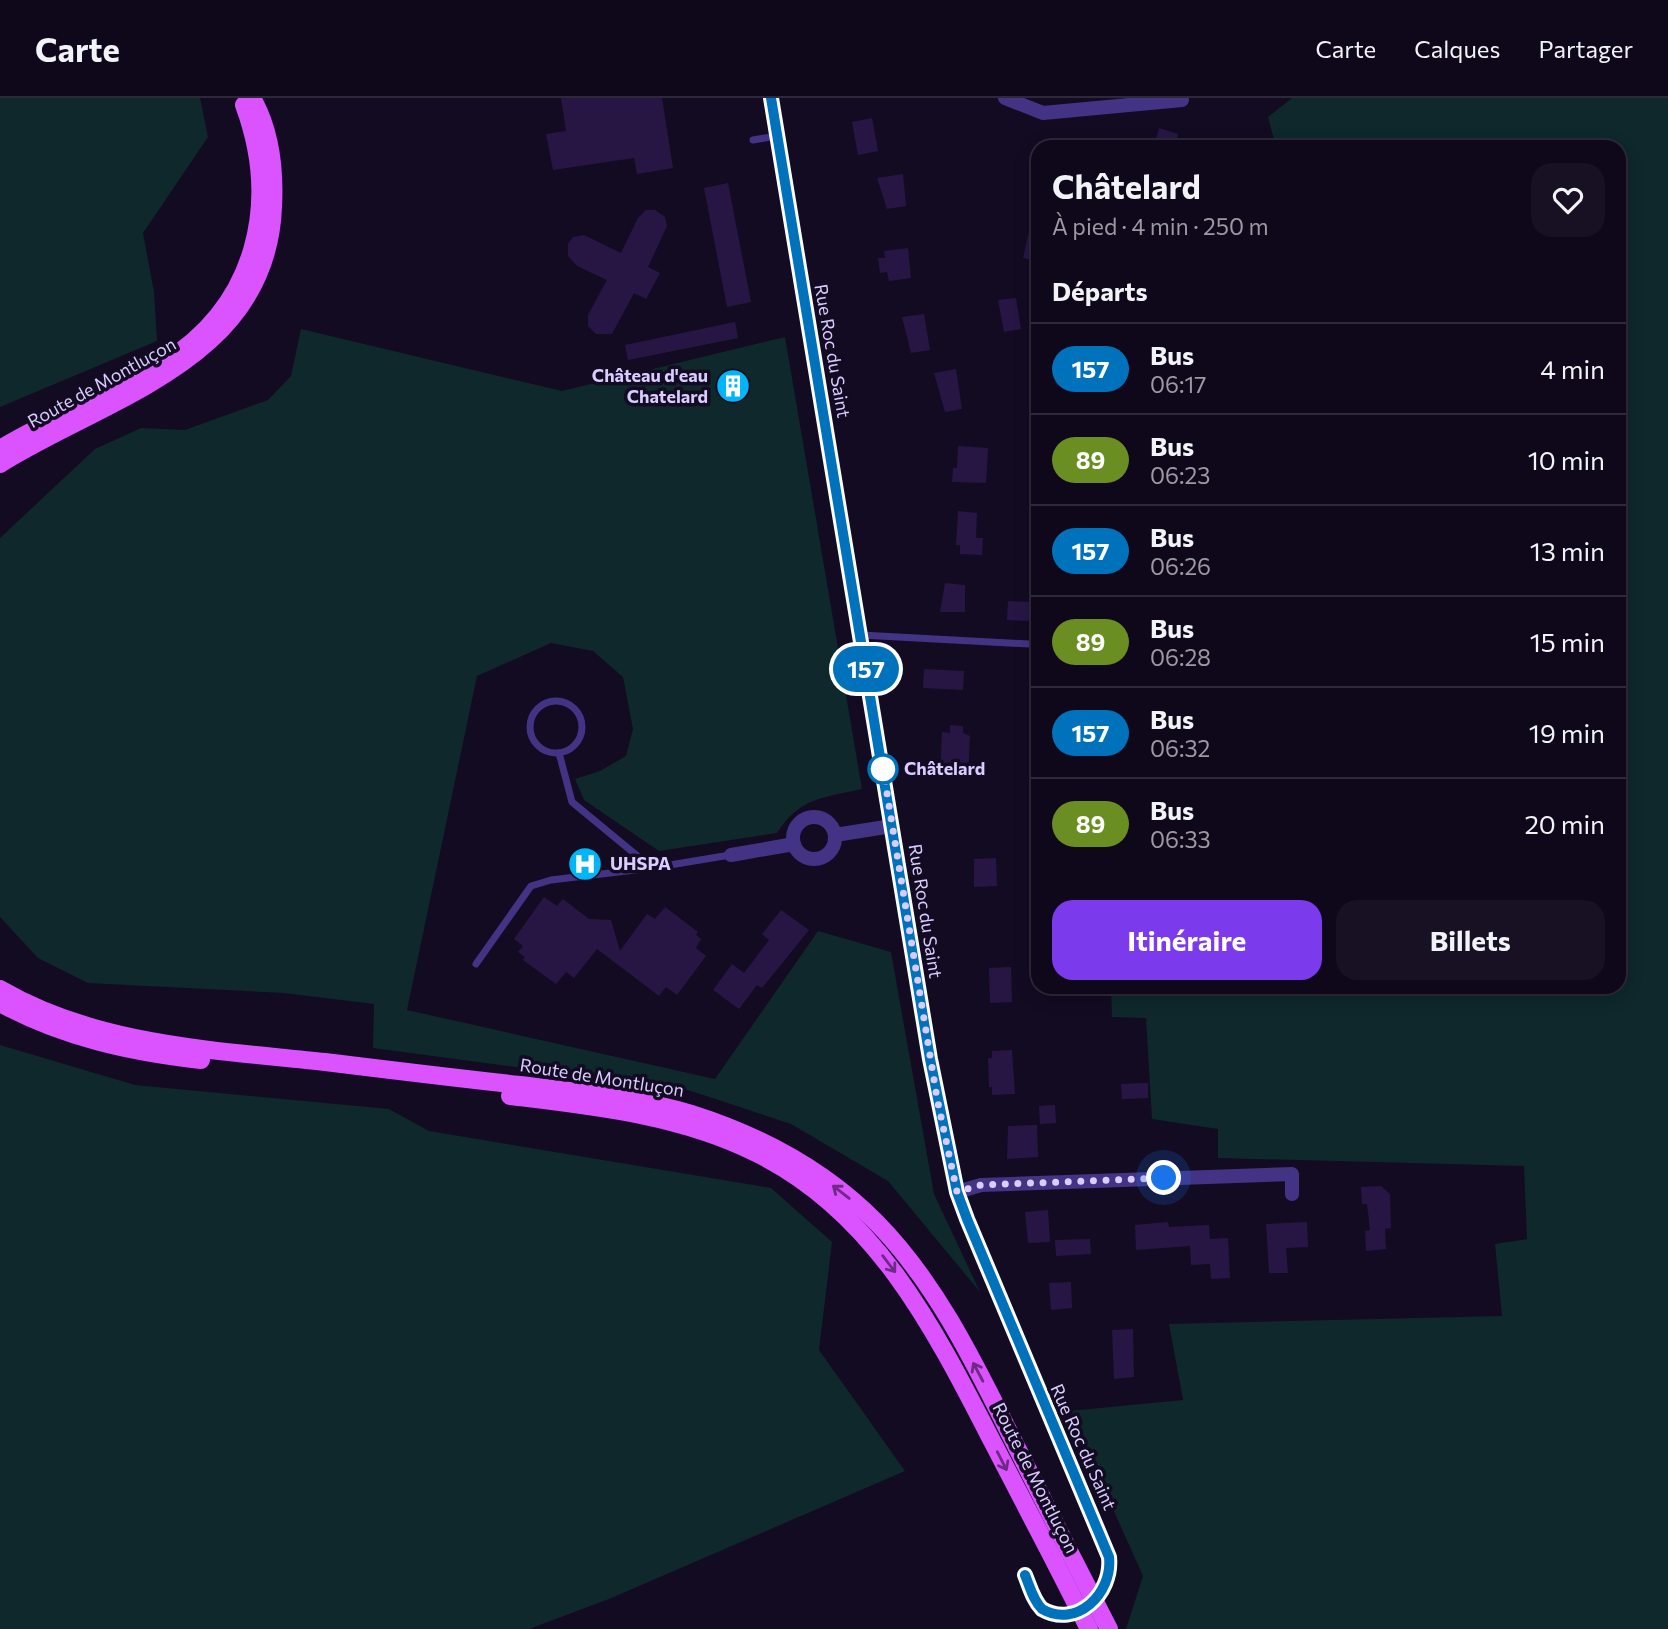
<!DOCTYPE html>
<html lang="fr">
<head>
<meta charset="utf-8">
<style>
	:root { --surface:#0e081a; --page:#171123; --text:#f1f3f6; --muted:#9b9aa2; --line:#2e2939; --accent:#7c3aed }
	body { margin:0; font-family:Commissioner,sans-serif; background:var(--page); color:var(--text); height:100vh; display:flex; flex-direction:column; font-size:26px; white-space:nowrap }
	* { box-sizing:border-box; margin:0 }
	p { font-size:23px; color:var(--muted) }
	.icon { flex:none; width:38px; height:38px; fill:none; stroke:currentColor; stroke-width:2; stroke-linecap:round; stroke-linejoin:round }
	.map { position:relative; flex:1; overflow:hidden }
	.panel { position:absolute; left:1031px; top:42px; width:595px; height:854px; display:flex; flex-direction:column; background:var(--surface); border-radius:21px; box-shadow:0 4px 18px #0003,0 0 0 2px var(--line) }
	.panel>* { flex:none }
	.badge { padding:0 14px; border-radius:23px; font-size:24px; line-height:46px }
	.you { position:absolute; width:35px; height:35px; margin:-18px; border:5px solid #fff; border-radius:50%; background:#1a73e8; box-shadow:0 0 0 10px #1a73e833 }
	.map>.badge { position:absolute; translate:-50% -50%; box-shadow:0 0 0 4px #fff }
	h2 { padding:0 21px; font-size:26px; line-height:63px }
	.round { display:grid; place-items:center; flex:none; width:74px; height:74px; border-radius:21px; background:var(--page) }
	.overview { display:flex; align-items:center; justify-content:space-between; height:119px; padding:0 21px }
	h1 { font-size:33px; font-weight:700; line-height:52px }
	.button { display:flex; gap:14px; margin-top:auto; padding:14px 21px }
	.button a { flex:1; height:80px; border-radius:21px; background:var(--accent); color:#fff; font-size:28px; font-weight:700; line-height:80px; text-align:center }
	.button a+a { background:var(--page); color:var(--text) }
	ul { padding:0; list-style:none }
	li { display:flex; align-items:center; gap:21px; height:91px; padding:0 21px; border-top:2px solid var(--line) }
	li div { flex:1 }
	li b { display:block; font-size:26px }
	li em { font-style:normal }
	li .badge { min-width:77px; font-weight:700; text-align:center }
	header { display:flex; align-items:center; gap:42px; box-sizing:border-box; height:98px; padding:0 35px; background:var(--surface); border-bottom:2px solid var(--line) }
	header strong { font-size:33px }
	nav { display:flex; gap:38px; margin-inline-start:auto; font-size:24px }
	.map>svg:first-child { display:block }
	.green { fill:#0e282c }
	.building { fill:#271644 }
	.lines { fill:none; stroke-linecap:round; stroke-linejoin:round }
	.lane { stroke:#433385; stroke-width:7 }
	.street { stroke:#433385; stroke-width:14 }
	.primary { stroke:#db53ff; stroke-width:18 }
	.oneway { stroke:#6d2b85 }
	.line-casing { stroke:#fff; stroke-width:16 }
	.line { stroke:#0072bc; stroke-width:10 }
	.walk { stroke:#daccff; stroke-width:7; stroke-dasharray:0 12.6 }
	.stop-dot { fill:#fff; stroke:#0072bc; stroke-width:3.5 }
	.labels { text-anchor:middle; stroke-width:7; stroke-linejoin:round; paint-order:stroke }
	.street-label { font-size:18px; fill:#daccff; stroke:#130b22 }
	.poi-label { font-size:18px; font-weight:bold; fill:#daccff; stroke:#130b22; text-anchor:end }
	.stop-label { font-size:18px; font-weight:bold; fill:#daccff; stroke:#130b22; text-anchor:start }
</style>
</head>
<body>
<header>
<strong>Carte</strong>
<nav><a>Carte</a><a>Calques</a><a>Partager</a></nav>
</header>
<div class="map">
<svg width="1668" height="1531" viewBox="0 0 1668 1531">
	<rect width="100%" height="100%" fill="#130b22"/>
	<g class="green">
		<path d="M0,0H200L208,39L143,135L154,194L157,243L0,309Z"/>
		<path d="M1292,0H1668V1531H1126L1143,1478L1069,1313L1183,1302L1169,1226L1502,1218L1495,1146L1527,1141L1524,1068L1218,1060V1031L1152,1021L1146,920L1112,919L1111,889H1619V49H1271L1274,42L1268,19Z"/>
		<path d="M301,231L562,293L785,239L862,691C823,700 800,699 777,735L659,753L584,702L575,681L600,673L626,658L633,631L623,579L593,553L551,545L477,578L407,912L715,981L818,833L891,854L934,1096L980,1194L888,1083L791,1026L688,992L373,950L374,906L284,895L88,885L38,860L0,819V440L95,351L141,330L185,332L268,302L291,278Z"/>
		<path d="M0,947L135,987L389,1011L429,1033L771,1090L832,1144L819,1252L905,1373L609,1501L529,1531H0Z"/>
	</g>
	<g class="building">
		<path d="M561,0H662L673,70L637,76L634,60L553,72L546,36L566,33Z"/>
		<path d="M872,20L878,53L858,57L852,24Z"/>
		<path d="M1159,30L1178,36L1175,49H1154Z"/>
		<path d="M903,76L906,108L887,111L877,80Z"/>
		<path d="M728,85L751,204L727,209L704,90Z"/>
		<path d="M655,112L665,119L667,128L648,169L660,175L646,201L634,195L612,236H596L588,228V217L607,182L577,168L568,158V146L573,139L584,137L621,155L638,120L646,112Z"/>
		<path d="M1032,120H1038V163L1023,160Z"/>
		<path d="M908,150L911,180L889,183L887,174L880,175L878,160H885L884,153Z"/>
		<path d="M1016,200L1021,231L1004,234L998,202Z"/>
		<path d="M924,216L930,252L911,255L902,219Z"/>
		<path d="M735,224L738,240L628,262L625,247Z"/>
		<path d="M956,271L962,311L945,314L934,275Z"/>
		<path d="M728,277L739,284L740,290L735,295L726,292Z"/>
		<path d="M958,348L988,350L986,385L952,384L953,370H957Z"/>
		<path d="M958,413L977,415L976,440H983L982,457L960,456V447H956Z"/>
		<path d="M945,485L965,487V514H940Z"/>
		<path d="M1008,503L1030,504V523L1007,522Z"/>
		<path d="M924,571L964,573L963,592L923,590Z"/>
		<path d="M950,627L963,628V635L970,638L968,678L940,676L942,634L950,635Z"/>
		<path d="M996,760L997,788L974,789V761Z"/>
		<path d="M544,799L557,808L563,801L589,821L611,822L620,853L647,816L655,821L665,809L698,834L696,837L701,841L696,850L706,858L677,897L666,889L659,898L597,851L574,880L566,874L556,886L523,862L525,859L518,854L523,848L514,841Z"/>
		<path d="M781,812L809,832L762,890L757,887L739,911L713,892L732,866L744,875L769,842L762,836Z"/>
		<path d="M1011,869L1012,904L990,905L989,870Z"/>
		<path d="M1012,952L1015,996L992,997V989H989L988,960H992V953Z"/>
		<path d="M1148,985V1000L1122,1001L1121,986Z"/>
		<path d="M1055,1007L1056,1025L1040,1026L1039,1008Z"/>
		<path d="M1037,1027L1038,1059L1007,1061L1008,1028Z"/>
		<path d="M1381,1088L1390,1096L1391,1130L1385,1131L1386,1151L1366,1153L1365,1133L1370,1132L1367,1106H1362L1361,1089Z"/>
		<path d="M1048,1112L1050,1144L1028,1145L1025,1114Z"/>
		<path d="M1168,1124L1169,1129L1209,1127L1210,1141L1228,1140L1230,1180L1211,1181L1210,1166L1191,1167L1190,1148L1136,1152L1135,1127Z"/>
		<path d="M1307,1124L1308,1149L1286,1150L1288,1175H1269L1266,1126Z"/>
		<path d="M1090,1141L1091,1156L1056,1158L1055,1142Z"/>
		<path d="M1071,1184L1072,1210L1051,1212L1049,1185Z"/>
		<path d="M1133,1231L1134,1279L1114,1281L1112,1232Z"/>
	</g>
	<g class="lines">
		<g class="lane">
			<path d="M753,42L777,38"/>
			<path d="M861,537L1029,546"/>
			<circle cx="556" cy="629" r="26"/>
			<path d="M559,655L572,704L652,770L730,757"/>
			<path d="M476,866L531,788L551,782L652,770"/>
		</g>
		<g class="street">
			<path d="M771,0L930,961L957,1094L967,1121L1109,1459C1113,1497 1076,1531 1042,1511C1033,1502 1029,1489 1025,1477"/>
			<path d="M1005,0L1043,15L1182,2"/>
			<circle cx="814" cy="740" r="21"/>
			<path d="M835,737L892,728"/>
			<path d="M731,757L794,746"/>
			<path d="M957,1094L981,1087L1292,1076V1096"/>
		</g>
		<g class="primary">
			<path d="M0,351C53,319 112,297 165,264C257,206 280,105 244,7"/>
			<path d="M0,366C107,299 267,263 273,109C275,71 271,33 252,0"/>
			<path d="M0,891C98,948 215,952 325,964C390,972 455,980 520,987C577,994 636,999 692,1016C761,1038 826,1073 877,1125C937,1186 976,1268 1014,1344C1045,1406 1077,1469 1109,1531"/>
			<path d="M0,905C62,939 130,954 201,962"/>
			<path d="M510,998C593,1008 680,1017 756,1055C875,1113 934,1230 992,1343C1025,1406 1057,1468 1089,1531"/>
		</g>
	</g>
	<defs><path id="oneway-shaft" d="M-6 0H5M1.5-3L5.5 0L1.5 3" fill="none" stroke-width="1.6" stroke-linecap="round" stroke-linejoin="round" transform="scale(1.75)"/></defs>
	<g class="oneway">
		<use href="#oneway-shaft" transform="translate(841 1094) rotate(-142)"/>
		<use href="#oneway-shaft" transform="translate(889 1166) rotate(53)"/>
		<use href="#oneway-shaft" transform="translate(978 1274) rotate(-118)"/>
		<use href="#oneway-shaft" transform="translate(1002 1363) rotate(63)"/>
	</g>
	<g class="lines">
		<g class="line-casing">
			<path id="line" d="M771,0L930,961L957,1094L967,1121L1109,1459C1113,1496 1076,1531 1042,1511C1033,1502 1030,1489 1025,1477"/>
		</g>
		<use href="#line" class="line"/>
		<path class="walk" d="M883,671L937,1000L957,1094L981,1087L1164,1080"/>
	</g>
	<defs>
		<g id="building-disc" transform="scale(1.75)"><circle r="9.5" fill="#00b6f7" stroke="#130b22"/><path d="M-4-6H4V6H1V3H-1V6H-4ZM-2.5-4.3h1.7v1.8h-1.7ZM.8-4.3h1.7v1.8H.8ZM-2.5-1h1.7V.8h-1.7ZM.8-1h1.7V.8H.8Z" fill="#fff"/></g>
		<g id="hospital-disc" transform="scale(1.75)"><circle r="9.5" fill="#00b6f7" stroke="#130b22"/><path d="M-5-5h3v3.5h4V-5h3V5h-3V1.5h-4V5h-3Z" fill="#fff"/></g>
	</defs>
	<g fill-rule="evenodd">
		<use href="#building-disc" x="733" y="288"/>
		<use href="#hospital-disc" x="585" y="766"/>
	</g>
	<circle class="stop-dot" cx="883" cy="671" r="14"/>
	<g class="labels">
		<g class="street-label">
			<text transform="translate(832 253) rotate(80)" y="6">Rue Roc du Saint</text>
			<text transform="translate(102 285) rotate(-29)" y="6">Route de Montluçon</text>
			<text transform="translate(925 813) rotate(81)" y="6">Rue Roc du Saint</text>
			<text transform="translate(602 980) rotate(9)" y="6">Route de Montluçon</text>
			<text transform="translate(1083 1349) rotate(66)" y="6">Rue Roc du Saint</text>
			<text transform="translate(1035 1380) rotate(63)" y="6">Route de Montluçon</text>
		</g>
		<g class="poi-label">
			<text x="708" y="284">Château d'eau<tspan x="708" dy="21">Chatelard</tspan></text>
			<text x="610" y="772" text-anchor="start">UHSPA</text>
		</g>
		<g class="stop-label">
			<text x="904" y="677">Châtelard</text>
		</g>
	</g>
</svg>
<div class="you" style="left:1164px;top:1080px"></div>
<b class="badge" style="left:866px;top:571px;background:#0072bc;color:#fff">157</b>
<section class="panel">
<div class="overview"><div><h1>Châtelard</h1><p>À pied · 4 min · 250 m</p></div><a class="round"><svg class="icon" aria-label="heart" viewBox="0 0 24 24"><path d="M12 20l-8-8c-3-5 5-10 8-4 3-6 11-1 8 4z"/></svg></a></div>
<h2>Départs</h2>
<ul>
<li><span class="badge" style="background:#0072bc;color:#fff">157</span><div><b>Bus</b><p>06:17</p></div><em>4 min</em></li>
<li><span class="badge" style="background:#6b8e23;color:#fff">89</span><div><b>Bus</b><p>06:23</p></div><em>10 min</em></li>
<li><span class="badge" style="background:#0072bc;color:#fff">157</span><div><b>Bus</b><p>06:26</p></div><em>13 min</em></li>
<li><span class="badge" style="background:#6b8e23;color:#fff">89</span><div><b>Bus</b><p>06:28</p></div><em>15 min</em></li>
<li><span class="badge" style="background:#0072bc;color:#fff">157</span><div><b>Bus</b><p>06:32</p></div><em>19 min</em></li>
<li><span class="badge" style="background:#6b8e23;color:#fff">89</span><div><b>Bus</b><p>06:33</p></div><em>20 min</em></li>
</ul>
<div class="button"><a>Itinéraire</a><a>Billets</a></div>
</section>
</div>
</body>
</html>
